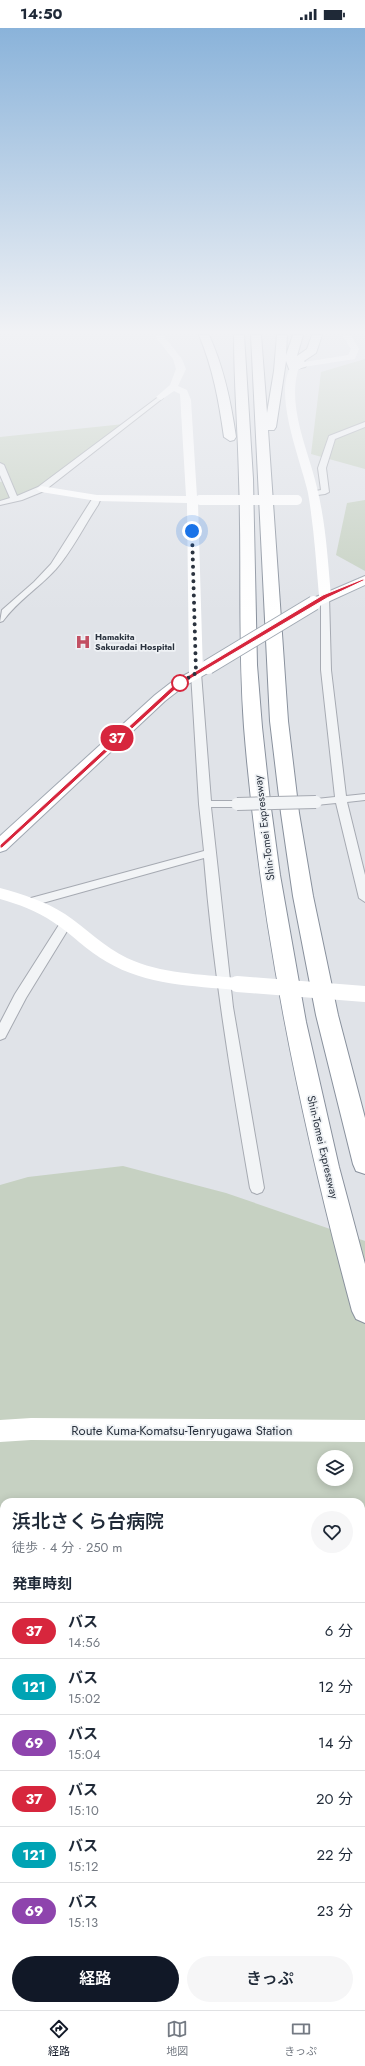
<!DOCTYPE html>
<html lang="ja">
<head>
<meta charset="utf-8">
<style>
	:root { --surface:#fff; --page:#f6f6f7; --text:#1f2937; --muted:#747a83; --line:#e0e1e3; --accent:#111827 }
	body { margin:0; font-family:Jost,"Noto Sans JP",sans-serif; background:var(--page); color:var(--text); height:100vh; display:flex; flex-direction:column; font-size:15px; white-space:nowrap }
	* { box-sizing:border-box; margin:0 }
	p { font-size:13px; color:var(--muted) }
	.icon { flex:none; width:22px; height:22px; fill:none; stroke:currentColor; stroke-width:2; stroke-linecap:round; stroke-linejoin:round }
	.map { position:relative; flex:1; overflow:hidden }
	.side { position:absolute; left:0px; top:1470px; width:365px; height:512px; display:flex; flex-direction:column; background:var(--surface); border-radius:12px 12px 0 0; box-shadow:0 2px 10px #0003 }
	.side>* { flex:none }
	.badge { padding:0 8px; border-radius:13px; font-size:14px; line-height:26px }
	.fabs { position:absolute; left:317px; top:1422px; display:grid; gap:8px }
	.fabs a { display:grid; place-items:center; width:36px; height:36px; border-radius:50%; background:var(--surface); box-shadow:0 2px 10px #0003; font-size:20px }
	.you { position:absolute; width:20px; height:20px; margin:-10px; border:3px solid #fff; border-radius:50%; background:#1a73e8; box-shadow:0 0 0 6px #1a73e833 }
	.map>.badge { position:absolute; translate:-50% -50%; box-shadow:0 0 0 2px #fff }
	h2 { padding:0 12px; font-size:15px; line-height:36px }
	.round { display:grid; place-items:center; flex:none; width:42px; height:42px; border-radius:21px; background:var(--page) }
	.summary { display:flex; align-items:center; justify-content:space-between; height:68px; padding:0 12px }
	h1 { font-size:19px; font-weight:600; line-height:30px }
	.primary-button { display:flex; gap:8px; margin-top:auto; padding:8px 12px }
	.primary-button a { flex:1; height:46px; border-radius:24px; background:var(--accent); color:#fff; font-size:16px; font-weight:600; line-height:46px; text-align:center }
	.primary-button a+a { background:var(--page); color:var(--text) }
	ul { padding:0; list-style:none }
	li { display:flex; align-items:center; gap:12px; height:56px; padding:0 12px; border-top:1px solid var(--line) }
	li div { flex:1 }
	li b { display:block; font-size:15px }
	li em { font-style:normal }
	li .badge { min-width:44px; font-weight:700; text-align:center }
	.status { display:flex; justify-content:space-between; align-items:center; height:28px; padding:0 20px; background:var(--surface); direction:ltr }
	.status svg { height:11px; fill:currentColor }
	.menu { display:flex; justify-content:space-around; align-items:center; height:56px; border-top:1px solid var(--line); background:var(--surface); font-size:11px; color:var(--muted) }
	.menu a { display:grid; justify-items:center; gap:2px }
	.menu .on { color:var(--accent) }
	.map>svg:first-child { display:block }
	.green { fill:#c6d1c2; fill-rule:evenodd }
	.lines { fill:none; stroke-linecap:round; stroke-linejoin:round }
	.street-casing { stroke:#a6aab2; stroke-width:2 }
	.primary-casing { stroke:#a0a8b2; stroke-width:2 }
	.highway-casing { stroke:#89919d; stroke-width:2 }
	.street { fill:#f2f4f6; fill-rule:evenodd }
	.secondary { fill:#fff; fill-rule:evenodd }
	.primary { fill:#fff; fill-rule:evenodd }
	.highway { fill:#fff; fill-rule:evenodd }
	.street-bridge-casing { stroke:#a6aab2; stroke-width:14; stroke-linecap:butt }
	.primary-bridge-casing { stroke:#a0a8b2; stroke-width:16; stroke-linecap:butt }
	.street-bridge { stroke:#f2f4f6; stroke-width:12 }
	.secondary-bridge-far1 { stroke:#fff; stroke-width:10 }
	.secondary-bridge { stroke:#fff; stroke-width:16 }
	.primary-bridge { stroke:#fff; stroke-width:14 }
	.line { fill:#d7263d; stroke:#fff }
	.walk { stroke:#2a323e; stroke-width:4; stroke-dasharray:0 7.2 }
	.stop-dot { fill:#fff; stroke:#d7263d; stroke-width:2 }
	.labels { text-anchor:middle; stroke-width:3.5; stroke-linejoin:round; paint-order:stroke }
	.far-poi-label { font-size:9px; font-weight:bold; fill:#2a323e; stroke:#eff2f5; text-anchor:start }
	.street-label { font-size:11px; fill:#2a323e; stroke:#eff2f5 }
	.near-street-label { font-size:13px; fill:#2a323e; stroke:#eff2f5 }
</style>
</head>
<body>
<div class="status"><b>14:50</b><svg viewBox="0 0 49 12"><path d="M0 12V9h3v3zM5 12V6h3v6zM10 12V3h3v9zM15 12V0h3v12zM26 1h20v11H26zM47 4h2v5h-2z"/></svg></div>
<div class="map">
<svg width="365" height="1982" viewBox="0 0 365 1982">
	<rect width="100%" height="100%" fill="#e0e3e8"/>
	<g class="green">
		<path d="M365,331V441L311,426L321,344Z"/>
		<path d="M124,396L42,460L0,474V454L6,453L0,449V409Z"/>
		<path d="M365,472V543L336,527L347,475Z"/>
		<path d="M123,1138L226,1165L365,1213V1982H0V1157L28,1149ZM324,1429H346V1451H324ZM4,1474H361V1978H4Z"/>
	</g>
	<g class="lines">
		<g class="street-casing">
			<g id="street">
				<path d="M161,367L163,368V370L44,463L22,472L0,477V473L10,470L0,447V435L4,437L17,468L38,459Z"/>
				<path d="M365,394V399L335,411L326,440L329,464L325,466L310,468V464L321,462L318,440L329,408Z"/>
				<path d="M94,468L101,470L98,477C84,498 72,523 56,541C40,559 17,573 3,593L0,594L2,582L34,554L51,536Z"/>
				<path d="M325,565L329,568L331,642L346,768L365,766V772L347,774L365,847V874L359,870L336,775L316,777L311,774L316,771L335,769L321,642V568Z"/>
				<path d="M196,642L201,645L211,773H237L242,776L237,779H211L233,979L264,1160L262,1164L257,1166L252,1164L250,1160C231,1050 213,941 204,830L39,876L33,880L27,876L31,870L204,823L199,776L191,645Z"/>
				<path d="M66,891L72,895L26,970L5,1010L0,1012V995L15,966L62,892Z"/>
				<rect x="361" y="1867" width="4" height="22"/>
			</g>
		</g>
		<g class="primary-casing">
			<g id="primary">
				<path d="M365,548V557L319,578H309L307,575L309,572Z"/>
				<path d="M208,635L213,636L215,639L213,642L183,659L165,673L6,822L0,824V808L155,667L173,653Z"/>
			</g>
		</g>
		<g class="highway-casing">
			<g id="highway">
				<path d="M199,307H209C224,340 231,374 236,409L234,412L230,413L224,409C219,374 213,340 199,307Z"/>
				<path d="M234,307H244L253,451L257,637L262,699L270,773L280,847L306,994L339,1139L365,1236V1295L356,1291L352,1283C300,1091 260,897 244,699C238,616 242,533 239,451C238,403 234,355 234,307Z"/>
				<path d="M251,307H261L267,385L274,343L277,307H287L286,327L293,307H303L297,328L307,321L312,307H322L316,325L304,333L307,337L305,339L293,342L289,341L286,333L276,399L274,402H268L288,693L299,785L313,868L338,987L365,1090V1146L356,1143L353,1136L316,987L293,868L281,785L270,693Z"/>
			</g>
		</g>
		<use href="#street" class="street"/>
		<g class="secondary">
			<path d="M154,307H163L182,331L186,341L178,358L187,362L191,372L197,469L204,470L205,472L204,474L198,475L203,645L196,649L189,645L187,475L97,473L41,464L36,461L41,458L97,467L186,468L180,366L174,363L161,372L156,369L170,357L176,341L173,331Z"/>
			<path d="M342,307H351L359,321L355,331L303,339L298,342C287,382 310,425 318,464C326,498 328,534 331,568L325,572L319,568C316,534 314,499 308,465C301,433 273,367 291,338L298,335L348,327L351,321Z"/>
			<path d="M0,860C22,866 45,873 65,886C86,900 104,919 127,930C161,946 200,946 237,950L243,952L246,956L243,960L237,962C193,958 146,957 107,934C87,923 72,906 53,894C37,883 18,876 0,871Z"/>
			<path d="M31,1390L365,1392V1414L31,1412L0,1414V1392Z"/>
		</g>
		<use href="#primary" class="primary"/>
		<use href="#highway" class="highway"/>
		<g class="street-bridge-casing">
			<path id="street-bridge" d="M237,776L316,774"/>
		</g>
		<g class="primary-bridge-casing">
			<path id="primary-bridge" d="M208,639L314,575"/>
		</g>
		<use href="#street-bridge" class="street-bridge"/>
		<path class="secondary-bridge-far1" d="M200,472H297"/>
		<path class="secondary-bridge" d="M237,956L365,966"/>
		<use href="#primary-bridge" class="primary-bridge"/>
	</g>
	<linearGradient id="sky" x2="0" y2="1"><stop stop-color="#8ab3da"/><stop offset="0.52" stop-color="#f1f2f5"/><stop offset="1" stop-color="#f1f2f5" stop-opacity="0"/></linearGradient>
	<rect width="365" height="585" fill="url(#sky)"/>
	<path class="line" d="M363,551L365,552L327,570L180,657L2,820H0V817L176,655L323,567Z"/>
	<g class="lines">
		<path class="walk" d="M180,655L178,656L196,645L192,503"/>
	</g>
	<defs>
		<g id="hospital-bare" transform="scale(1.2)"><path d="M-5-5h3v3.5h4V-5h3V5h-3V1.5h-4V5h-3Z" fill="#c25063" stroke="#eff2f5" stroke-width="2.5" paint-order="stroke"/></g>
	</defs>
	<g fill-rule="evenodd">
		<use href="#hospital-bare" x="83" y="614"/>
	</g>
	<circle class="stop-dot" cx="180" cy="655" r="8"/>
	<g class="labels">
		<g class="far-poi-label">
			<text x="95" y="612">Hamakita<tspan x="95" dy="10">Sakuradai Hospital</tspan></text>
		</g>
		<g class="street-label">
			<text transform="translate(264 800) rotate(-97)" y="4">Shin-Tomei Expressway</text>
			<text transform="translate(323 1119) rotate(77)" y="4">Shin-Tomei Expressway</text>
		</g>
		<g class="near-street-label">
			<text x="182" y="1407">Route Kuma-Komatsu-Tenryugawa Station</text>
		</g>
	</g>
</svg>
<div class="fabs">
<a><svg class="icon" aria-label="layers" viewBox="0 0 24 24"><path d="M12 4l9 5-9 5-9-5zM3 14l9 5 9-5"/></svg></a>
</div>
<div class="you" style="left:192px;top:503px"></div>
<b class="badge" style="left:117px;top:710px;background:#d7263d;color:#fff">37</b>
<section class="side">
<div class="summary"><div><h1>浜北さくら台病院</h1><p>徒歩 · 4 分 · 250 m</p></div><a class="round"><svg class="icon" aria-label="heart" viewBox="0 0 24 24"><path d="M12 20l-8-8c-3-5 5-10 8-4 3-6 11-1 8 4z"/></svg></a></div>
<h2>発車時刻</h2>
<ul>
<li><span class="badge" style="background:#d7263d;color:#fff">37</span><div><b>バス</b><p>14:56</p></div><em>6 分</em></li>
<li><span class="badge" style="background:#00a3b4;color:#fff">121</span><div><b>バス</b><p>15:02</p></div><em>12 分</em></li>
<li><span class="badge" style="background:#8e44ad;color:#fff">69</span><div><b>バス</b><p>15:04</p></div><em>14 分</em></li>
<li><span class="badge" style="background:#d7263d;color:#fff">37</span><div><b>バス</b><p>15:10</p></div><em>20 分</em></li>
<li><span class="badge" style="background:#00a3b4;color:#fff">121</span><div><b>バス</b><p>15:12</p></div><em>22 分</em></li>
<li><span class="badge" style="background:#8e44ad;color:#fff">69</span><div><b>バス</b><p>15:13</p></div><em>23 分</em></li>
</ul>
<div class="primary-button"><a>経路</a><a>きっぷ</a></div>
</section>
</div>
<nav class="menu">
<a class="on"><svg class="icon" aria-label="directions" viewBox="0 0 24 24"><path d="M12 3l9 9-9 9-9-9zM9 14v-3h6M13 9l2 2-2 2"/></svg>経路</a>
<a><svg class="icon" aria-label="map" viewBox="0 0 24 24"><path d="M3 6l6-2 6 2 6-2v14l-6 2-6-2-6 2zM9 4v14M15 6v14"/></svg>地図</a>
<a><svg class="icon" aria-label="tickets" viewBox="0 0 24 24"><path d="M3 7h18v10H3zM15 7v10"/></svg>きっぷ</a>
</nav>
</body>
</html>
